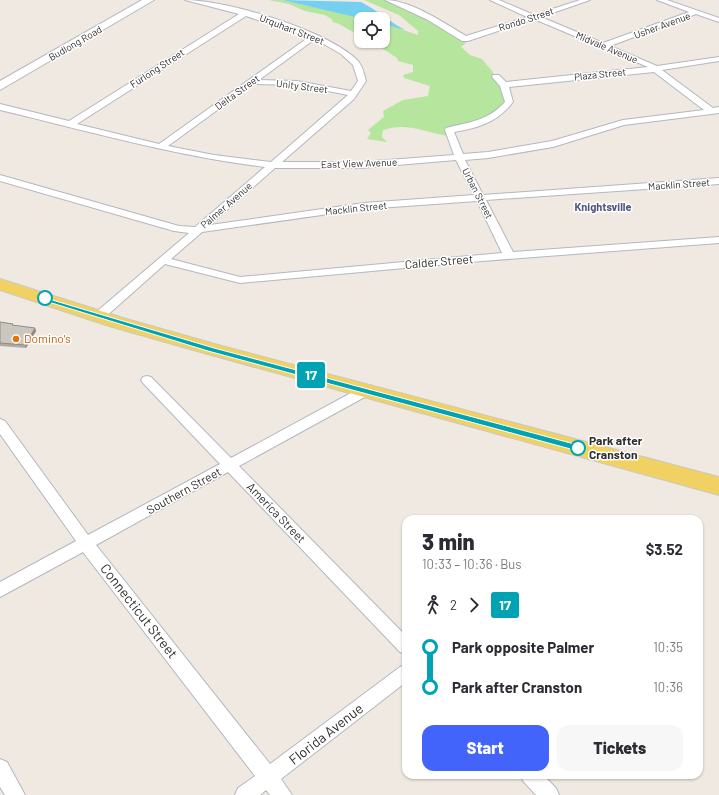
<!DOCTYPE html>
<html lang="en">
<head>
<meta charset="utf-8">
<style>
	:root { --surface:#fff; --page:#f7f7f7; --text:#2b2b33; --muted:#7c7c81; --accent:#4264fb }
	body { margin:0; font-family:Barlow,sans-serif; background:var(--page); color:var(--text); height:100vh; display:flex; flex-direction:column; font-size:15px; white-space:nowrap }
	* { box-sizing:border-box; margin:0 }
	p { font-size:13px; color:var(--muted) }
	.icon { flex:none; width:22px; height:22px; fill:none; stroke:currentColor; stroke-width:2; stroke-linecap:round; stroke-linejoin:round }
	.map { position:relative; flex:1; overflow:hidden }
	.sheet { position:absolute; left:402px; top:515px; width:301px; height:264px; display:flex; flex-direction:column; background:var(--surface); border-radius:12px; box-shadow:0 1px 3px #0004 }
	.sheet>* { flex:none }
	.badge { padding:0 8px; border-radius:3px; font-size:14px; line-height:26px }
	.buttons { position:absolute; left:354px; top:12px; display:grid; gap:8px }
	.buttons a { display:grid; place-items:center; width:36px; height:36px; border-radius:8px; background:var(--surface); box-shadow:0 1px 3px #0004; font-size:20px }
	.map>.badge { position:absolute; translate:-50% -50%; box-shadow:0 0 0 2px #fff }
	.legs { display:flex; align-items:center; gap:6px; height:44px; padding:0 20px; font-size:13px }
	.legs p { margin-inline-start:auto }
	.overview { display:flex; align-items:center; justify-content:space-between; height:68px; padding:0 20px }
	h1 { font-size:22px; font-weight:800; line-height:30px }
	.button { display:flex; gap:8px; margin-top:auto; padding:8px 20px }
	.button a { flex:1; height:46px; border-radius:12px; background:var(--accent); color:#fff; font-size:16px; font-weight:800; line-height:46px; text-align:center }
	.button a+a { background:var(--page); color:var(--text) }
	ul { padding:0 20px; list-style:none }
	li { display:flex; align-items:center; gap:14px; height:40px; font-size:15px }
	li i { display:grid; place-items:center; width:6px; height:100%; margin:0 5px; background:currentColor }
	li i::after { content:''; width:10px; height:10px; margin:-5px; border:3px solid; border-radius:50%; background:var(--surface) }
	li p { margin-inline-start:auto }
	li:first-child i { background:linear-gradient(#0000 50%,currentColor 0) }
	li:last-child i { background:linear-gradient(currentColor 50%,#0000 0) }
	.map>svg:first-child { display:block }
	.green { fill:#b6e59e }
	.water { fill:#75cff0 }
	.lines { fill:none; stroke-linecap:round; stroke-linejoin:round }
	.street-casing { stroke:#b4b7c1; stroke-width:2 }
	.secondary-casing { stroke:#b4b7c1; stroke-width:2 }
	.primary-casing { stroke:#c9c9c9; stroke-width:2 }
	.street { fill:#fff; fill-rule:evenodd }
	.secondary { fill:#fff; fill-rule:evenodd }
	.primary { fill:#f2d163; fill-rule:evenodd }
	.wall { fill:#afaba4 }
	.shaded-wall { fill:#8e8b86 }
	.building { fill:#cbc7bf; stroke:#8e8b86 }
	.line-1 { fill:#00a3b4; stroke:#fff }
	.stop-1-dot { fill:#fff; stroke:#00a3b4; stroke-width:2 }
	.food-dot { fill:#e8710a; stroke:#fff; stroke-width:1.5 }
	.labels { text-anchor:middle; stroke-width:3; stroke-linejoin:round; paint-order:stroke }
	.far-street-label { font-size:10px; fill:#2e2e2e; stroke:#fff }
	.far-neighbourhood-label { font-size:11px; font-weight:bold; fill:#4d5680; stroke:#fff }
	.street-label { font-size:12px; fill:#2e2e2e; stroke:#fff }
	.food-label { font-size:12px; fill:#c56008; stroke:#fff; text-anchor:start }
	.stop-label { font-size:12px; font-weight:bold; fill:#2e2e2e; stroke:#fff; text-anchor:start }
	.near-street-label { font-size:14px; fill:#2e2e2e; stroke:#fff }
</style>
</head>
<body>
<div class="map">
<svg width="719" height="795" viewBox="0 0 719 795">
	<rect width="100%" height="100%" fill="#efe9e1"/>
	<g class="green">
		<path d="M269,0H281L369,19H361V35C357,32 351,32 348,29C342,26 340,23 332,22L333,20L325,15L305,11L289,4Z"/>
		<path d="M364,0H386L398,3L467,39L468,41L461,47L470,55L482,59L492,71L509,102L500,113L449,130L448,136C424,132 407,122 383,130L382,137L387,142L367,139L371,133L368,130L384,117L383,111L403,100L428,96L430,86L404,78L403,75L413,72V65L398,61L397,58L376,44L377,41H383V23L418,35V31L399,15Z"/>
	</g>
	<path class="water" d="M282,0L361,2C377,10 388,21 405,30L383,24V19H364Z"/>
	<g class="lines">
		<g class="street-casing">
			<g id="street">
				<path d="M185,0C227,0 329,31 358,61C363,67 364,74 366,81L354,99L282,162H361L454,155L445,130L446,128C469,122 488,121 505,102L500,86L492,77L493,75H499L506,82L648,67L534,19L468,41H462L428,20L385,0C411,0 444,23 466,36L527,17L490,0H499L534,15L580,0H590L541,17L603,43L689,12L657,0H667L719,18V22L696,14L610,46L657,66L719,57V61L662,70L713,108L719,107V113L624,125L553,147L488,158L465,160L483,195L719,178V184L486,200L513,252L719,237V243L482,261L240,283L165,264L103,319H95L93,316L95,313L189,233L174,231L0,181V175L179,226L195,227L265,167C175,156 88,131 0,110V104L69,121L239,14ZM246,16L309,37L159,144L77,124ZM315,39L341,54L353,65L358,81L351,91L297,81L259,80ZM654,72L704,110L623,120L552,141L488,152L463,154L454,132C478,128 498,122 513,102L509,87ZM253,84L297,85L348,95L271,162L214,155L168,146ZM456,160L474,195L364,203L210,225L275,168H361ZM477,201L502,253L240,277L171,259L202,232L364,209Z"/>
				<path d="M147,376L151,377L231,458L362,387H372L373,390L372,393L239,466L406,636V654L400,652L228,472L96,545L270,764L400,667L406,664V682L281,779L292,795H270L266,790L260,795H235L238,788L255,776L83,552L0,597V582L76,541L0,434V419L5,421L88,535L220,464L143,383L141,380L143,377Z"/>
				<path d="M0,759L7,762L25,795H5L0,787Z"/>
				<path d="M521,775H543L556,788L559,795H536L523,781Z"/>
			</g>
		</g>
		<g class="secondary-casing">
			<path id="secondary" d="M142,0H154L0,90V81Z"/>
		</g>
		<g class="primary-casing">
			<path id="primary" d="M0,279L123,318L218,345L719,477V495L204,353L109,326L0,290Z"/>
		</g>
		<use href="#street" class="street"/>
		<use href="#secondary" class="secondary"/>
		<use href="#primary" class="primary"/>
	</g>
	<path class="wall" d="M0,322L13,324V326L35,328L36,331L26,348L0,346Z"/>
	<path class="shaded-wall" d="M35,328L36,331L26,348L25,345Z"/>
	<path class="building" d="M0,322L13,324L12,325L35,328L25,345L0,343Z"/>
	<path class="line-1" d="M42,297L214,348L578,445L583,448L578,451L208,351L42,300Z"/>
	<g class="stop-1-dot">
		<circle cx="45" cy="298" r="7"/>
		<circle cx="578" cy="448" r="7"/>
	</g>
	<circle class="food-dot" cx="16" cy="339" r="4"/>
	<g class="labels">
		<g class="far-street-label">
			<text transform="translate(526 19) rotate(-18)" y="4">Rondo Street</text>
			<text transform="translate(662 25) rotate(-20)" y="4">Usher Avenue</text>
			<text transform="translate(292 29) rotate(21)" y="4">Urquhart Street</text>
			<text transform="translate(75 43) rotate(-30)" y="4">Budlong Road</text>
			<text transform="translate(607 47) rotate(23)" y="4">Midvale Avenue</text>
			<text transform="translate(157 68) rotate(-33)" y="4">Furlong Street</text>
			<text transform="translate(600 74) rotate(-6)" y="4">Plaza Street</text>
			<text transform="translate(302 86) rotate(7)" y="4">Unity Street</text>
			<text transform="translate(237 92) rotate(-36)" y="4">Delta Street</text>
			<text transform="translate(359 163) rotate(-2)" y="4">East View Avenue</text>
			<text transform="translate(679 184) rotate(-4)" y="4">Macklin Street</text>
			<text transform="translate(478 193) rotate(63)" y="4">Urban Street</text>
			<text transform="translate(226 205) rotate(-41)" y="4">Palmer Avenue</text>
			<text transform="translate(356 208) rotate(-6)" y="4">Macklin Street</text>
		</g>
		<g class="far-neighbourhood-label">
			<text x="603" y="211">Knightsville</text>
		</g>
		<g class="street-label">
			<text transform="translate(439 262) rotate(-5)" y="4">Calder Street</text>
			<text transform="translate(184 491) rotate(-29)" y="4">Southern Street</text>
			<text transform="translate(276 513) rotate(46)" y="4">America Street</text>
		</g>
		<g class="food-label">
			<text x="24" y="343">Domino's</text>
		</g>
		<g class="stop-label">
			<text x="589" y="445">Park after<tspan x="589" dy="14">Cranston</tspan></text>
		</g>
		<g class="near-street-label">
			<text transform="translate(139 611) rotate(52)" y="5">Connecticut Street</text>
			<text transform="translate(326 734) rotate(-38)" y="5">Florida Avenue</text>
		</g>
	</g>
</svg>
<div class="buttons">
<a><svg class="icon" aria-label="locate" viewBox="0 0 24 24"><circle cx="12" cy="12" r="6"/><path d="M12 2v4M12 18v4M2 12h4M18 12h4"/></svg></a>
</div>
<b class="badge" style="left:311px;top:375px;background:#00a3b4;color:#fff">17</b>
<section class="sheet">
<div class="overview"><div><h1>3 min</h1><p>10:33 – 10:36 · Bus</p></div><b>$3.52</b></div>
<div class="legs"><svg class="icon" aria-label="walk" viewBox="0 0 24 24"><circle cx="13" cy="4" r="2"/><path d="M13 8l-2 6 4 7M11 14l-3 7M7 12l3-4h3l4 4"/></svg>2<svg class="icon" aria-label="forward" viewBox="0 0 24 24"><path d="M9 5l7 7-7 7"/></svg><b class="badge" style="background:#00a3b4;color:#fff">17</b></div>
<ul>
<li><i style="color:#00a3b4"></i><b>Park opposite Palmer</b><p>10:35</p></li>
<li><i style="color:#00a3b4"></i><b>Park after Cranston</b><p>10:36</p></li>
</ul>
<div class="button"><a>Start</a><a>Tickets</a></div>
</section>
</div>
</body>
</html>
